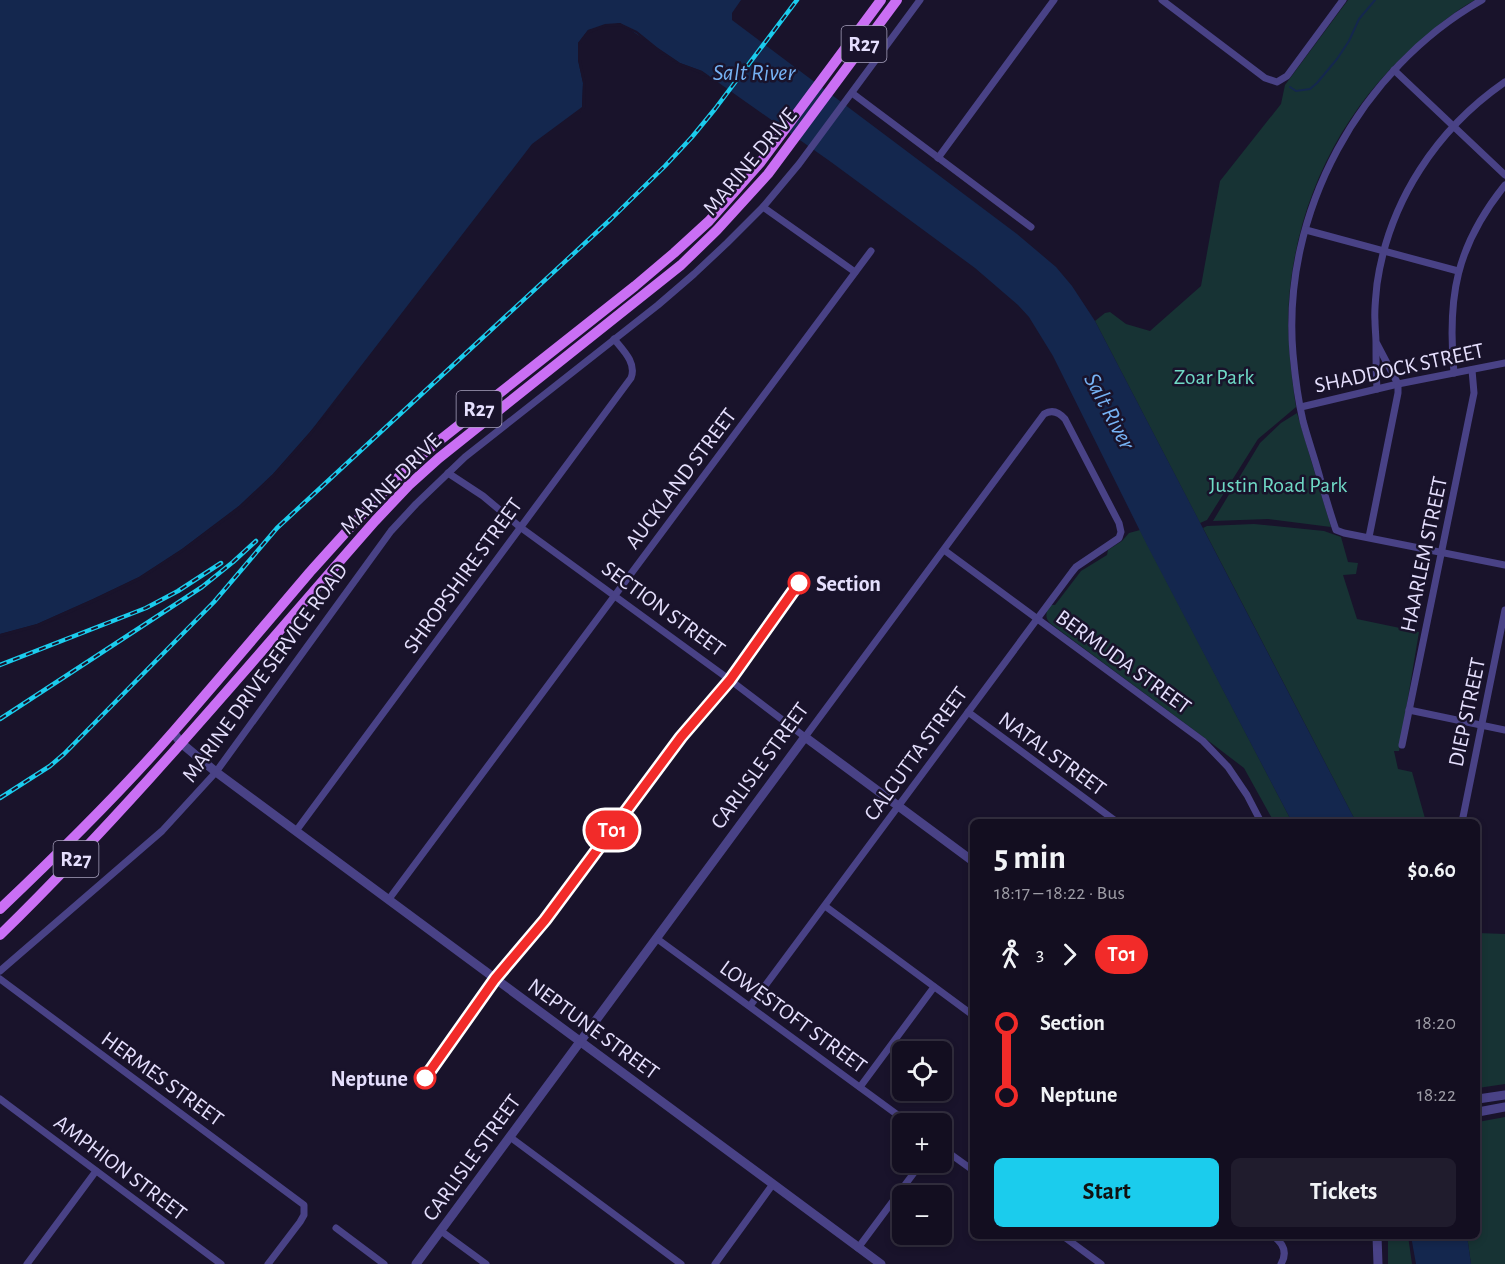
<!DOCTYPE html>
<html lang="en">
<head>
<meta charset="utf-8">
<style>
	:root { --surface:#130e20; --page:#201c2d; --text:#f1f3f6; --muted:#9d9ca5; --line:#322e3e; --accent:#1bcced }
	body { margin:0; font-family:"Alegreya Sans",sans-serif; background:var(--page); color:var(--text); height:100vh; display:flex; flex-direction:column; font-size:22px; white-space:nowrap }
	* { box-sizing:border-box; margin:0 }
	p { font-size:20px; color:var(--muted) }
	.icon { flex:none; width:33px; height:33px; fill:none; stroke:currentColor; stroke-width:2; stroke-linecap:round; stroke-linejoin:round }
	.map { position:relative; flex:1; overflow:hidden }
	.drawer { position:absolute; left:970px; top:819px; width:510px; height:420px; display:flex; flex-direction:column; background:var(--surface); border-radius:9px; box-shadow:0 3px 9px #0003,0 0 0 2px var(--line) }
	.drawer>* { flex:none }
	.badge { padding:0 12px; border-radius:20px; font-size:21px; line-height:39px }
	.fabs { position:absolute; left:892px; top:1041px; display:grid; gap:12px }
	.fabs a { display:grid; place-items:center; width:60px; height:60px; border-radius:9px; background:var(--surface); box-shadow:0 3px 9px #0003,0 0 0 2px var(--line); font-size:30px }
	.map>.badge { position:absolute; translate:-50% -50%; box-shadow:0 0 0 3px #fff }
	.legs { display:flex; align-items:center; gap:9px; height:66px; padding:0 24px; font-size:20px }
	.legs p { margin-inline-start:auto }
	.summary { display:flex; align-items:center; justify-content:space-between; height:102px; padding:0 24px }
	h1 { font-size:33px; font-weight:600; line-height:45px }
	.cta { display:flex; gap:12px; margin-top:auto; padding:12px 24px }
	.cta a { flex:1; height:69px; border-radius:9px; background:var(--accent); color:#111; font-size:24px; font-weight:600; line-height:69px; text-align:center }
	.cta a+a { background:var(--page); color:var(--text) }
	ul { padding:0 24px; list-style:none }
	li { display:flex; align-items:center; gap:21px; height:72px; font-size:22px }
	li i { display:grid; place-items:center; width:9px; height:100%; margin:0 8px; background:currentColor }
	li i::after { content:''; width:15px; height:15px; margin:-8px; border:4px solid; border-radius:50%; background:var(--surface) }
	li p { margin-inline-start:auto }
	li:first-child i { background:linear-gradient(#0000 50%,currentColor 0) }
	li:last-child i { background:linear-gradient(currentColor 50%,#0000 0) }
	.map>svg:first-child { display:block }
	.green { fill:#173334 }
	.water { fill:#14274e }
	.pier { fill:#19132b }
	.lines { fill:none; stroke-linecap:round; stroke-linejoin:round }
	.stream { stroke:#14274e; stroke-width:2 }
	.minor { stroke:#494286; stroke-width:7 }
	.tertiary { stroke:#494286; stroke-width:9 }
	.primary { stroke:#ca6ff4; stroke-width:10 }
	.rail-casing { stroke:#1bcced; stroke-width:4.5 }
	.rail { stroke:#19132b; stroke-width:2; stroke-dasharray:7; stroke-linecap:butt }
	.line-1-casing { stroke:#fff; stroke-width:14 }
	.line-1 { stroke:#f22b29; stroke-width:9 }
	.stop-1-dot { fill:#fff; stroke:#f22b29; stroke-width:3 }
	.labels { text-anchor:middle; stroke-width:5; stroke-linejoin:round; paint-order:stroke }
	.shield { fill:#19132b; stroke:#a8a2be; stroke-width:1.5 }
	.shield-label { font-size:21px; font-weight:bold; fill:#e5dffd }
	.street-label { font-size:22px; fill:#e5dffd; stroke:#19132b }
	.park-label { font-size:22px; fill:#6fd9c5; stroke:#19132b }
	.stop-label { font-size:22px; font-weight:bold; fill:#e5dffd; stroke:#19132b; text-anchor:start }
	.water-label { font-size:24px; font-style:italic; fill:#76b2f4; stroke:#19132b }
</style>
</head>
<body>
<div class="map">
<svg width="1505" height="1264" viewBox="0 0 1505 1264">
	<rect width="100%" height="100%" fill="#19132b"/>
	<g class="green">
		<path d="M1348,0H1475C1457,10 1442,22 1427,35C1351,97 1304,182 1291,280C1285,323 1290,365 1296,407L1258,439L1207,520L1200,523L1095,321L1105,313L1110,312L1126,324L1150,331L1201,286L1220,181L1281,104L1285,85Z"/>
		<path d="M1297,413L1331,527L1268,519L1213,521L1260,443L1281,423Z"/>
		<path d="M1254,524L1324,531L1341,537L1348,562L1358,563L1356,574L1343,575L1357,619L1419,632L1399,751H1394L1398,769L1412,772L1426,822H1356L1203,528L1207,526Z"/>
		<path d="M1140,530L1292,822H1274L1244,768L1206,739L1051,624C1044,618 1046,612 1050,605H1055L1081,571L1107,555L1108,550L1122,541L1129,533Z"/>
		<path d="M1478,933L1505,934V1084L1478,1088Z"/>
		<path d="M1505,1117V1264H1471L1467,1236H1478V1122Z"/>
		<path d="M1388,1236H1408L1412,1264H1388Z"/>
	</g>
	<g class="water">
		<path d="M0,0H741L732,13V20L1017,234L1056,267L1072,286L1095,321L1356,822H1292L1147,545L1053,356L1029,317L1018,305L975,268L831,162L702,71L680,63L620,23L588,30L578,43V60L583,83L582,107L532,144L310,432L273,474L239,506L182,549L139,577L93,599L37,624L0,634Z"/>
		<path d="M1411,1236H1467L1471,1264H1416Z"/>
	</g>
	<g class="pier">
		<path d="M620,23L637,31L658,48L680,63L702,71L709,76L708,78L701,74L679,65L657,51L636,33L620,26L605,27L590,33L581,44V60L586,83L585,108L580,113L582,107L583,83L578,60V43L588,30L605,24Z"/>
		<path d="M339,399L312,434L275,476L241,509L184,551L140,580L95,602L38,627L0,637V634L37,624L93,599L139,577L182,549L239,506L273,474Z"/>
	</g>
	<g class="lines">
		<path class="stream" d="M1290,87L1296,91L1310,89L1317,83L1337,59L1349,41L1359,19L1375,0"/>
		<g class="minor">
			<path d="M1162,0L1265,78L1277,82L1287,76L1343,0"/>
			<path d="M1482,0C1360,69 1281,213 1293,354C1295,376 1298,400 1303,421C1308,440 1315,459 1320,478C1325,495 1330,513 1336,530L1344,533L1505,565"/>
			<path d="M1394,70L1505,175"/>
			<path d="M852,93L1031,227"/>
			<path d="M938,158L1054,0"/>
			<path d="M763,207L855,272"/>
			<path d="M1306,230L1458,271"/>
			<path d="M1454,373C1447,297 1456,246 1505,185"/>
			<path d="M1377,389C1376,374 1376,359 1376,343C1376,336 1375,328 1375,321C1374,309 1376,296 1377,284C1389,201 1437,129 1505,82"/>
			<path d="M1301,407L1398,384L1505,363"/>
			<path d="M448,473L483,496L520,527L730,680L805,737L1044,414C1052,409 1059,412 1065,419L1119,523L1121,532L1119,538L1076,567L1072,572L750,1006"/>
			<path d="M1369,537L1398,393V384L1377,344"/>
			<path d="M944,550L1203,741L1228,767L1247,795L1261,822"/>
			<path d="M1409,710L1505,730"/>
			<path d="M968,712L1117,822"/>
			<path d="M1402,745L1474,393L1472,370"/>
			<path d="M1462,822L1505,610"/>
			<path d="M296,831L631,378C637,363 623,350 614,339"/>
			<path d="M389,899L871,251"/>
			<path d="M825,906L974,1016"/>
			<path d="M656,938L910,1124"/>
			<path d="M0,971L162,831L216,772L391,531L416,504L465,457L658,305L694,274L727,243L763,207L799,164L920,0"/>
			<path d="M0,979L304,1205V1215L300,1222L268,1264"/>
			<path d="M860,1087L934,987"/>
			<path d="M0,1099L221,1264"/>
			<path d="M510,1137L681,1264"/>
			<path d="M942,1148L974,1171"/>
			<path d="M336,1228L384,1264"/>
			<path d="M441,1231L486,1264"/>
			<path d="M1063,1236L1101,1264"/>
			<path d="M1273,1236C1283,1243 1288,1252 1281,1264"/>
			<path d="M858,1248L922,1162"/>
			<path d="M27,1264L96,1171"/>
			<path d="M715,1264L773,1184"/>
		</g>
		<g class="tertiary">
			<path d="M173,732L181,743L216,772L881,1264"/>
			<path d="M1478,1099L1505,1095"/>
			<path d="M1478,1112L1505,1107"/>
			<path d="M1377,1236L1378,1264"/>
			<path d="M416,1264L805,737L974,862"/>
		</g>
		<g class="primary">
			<path d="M0,909C60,852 120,793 174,731C220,678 265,625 310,572C349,529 386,486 430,448L635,286L674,253L709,221L760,163L881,0"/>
			<path d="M0,935C133,805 252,661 375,521L409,485L439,458L681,265L717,230L768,174L897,0"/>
		</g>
		<g class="rail-casing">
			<g id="rail">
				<path d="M0,665L146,608L178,591L221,563"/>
				<path d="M0,719L202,587L233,562L256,541"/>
				<path d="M0,798L50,766L64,754L214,602L277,528L611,219L665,166L692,137L715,109L797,0"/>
			</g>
		</g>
		<use href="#rail" class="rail"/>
	</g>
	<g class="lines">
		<g class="line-1-casing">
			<path id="line-1" d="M425,1078L495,979L545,920L681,737L730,680L799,583"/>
		</g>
		<use href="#line-1" class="line-1"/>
	</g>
	<g class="stop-1-dot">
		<circle cx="799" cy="583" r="10"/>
		<circle cx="425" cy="1078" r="10"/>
	</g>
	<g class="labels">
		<g class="shield">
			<rect x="841.5" y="26" width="45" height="36" rx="4.5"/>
			<rect x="456.5" y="391" width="45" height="36" rx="4.5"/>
			<rect x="53.5" y="841" width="45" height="36" rx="4.5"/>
		</g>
		<g class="shield-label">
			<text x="864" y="51">R27</text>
			<text x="479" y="416">R27</text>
			<text x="76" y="866">R27</text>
		</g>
		<g class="street-label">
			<text transform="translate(749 161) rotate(-50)" y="8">MARINE DRIVE</text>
			<text transform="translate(1399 367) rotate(-12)" y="8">SHADDOCK STREET</text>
			<text transform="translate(680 478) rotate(-53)" y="8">AUCKLAND STREET</text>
			<text transform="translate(390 483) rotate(-45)" y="8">MARINE DRIVE</text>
			<text transform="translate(1423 554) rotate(-78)" y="8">HAARLEM STREET</text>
			<text transform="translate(462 575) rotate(-54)" y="8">SHROPSHIRE STREET</text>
			<text transform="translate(664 608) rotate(36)" y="8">SECTION STREET</text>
			<text transform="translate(1124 661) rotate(36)" y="8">BERMUDA STREET</text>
			<text transform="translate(264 672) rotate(-54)" y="8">MARINE DRIVE SERVICE ROAD</text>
			<text transform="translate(1466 712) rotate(-78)" y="8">DIEP STREET</text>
			<text transform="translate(915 753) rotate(-54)" y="8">CALCUTTA STREET</text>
			<text transform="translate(1053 753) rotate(36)" y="8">NATAL STREET</text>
			<text transform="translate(759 765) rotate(-54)" y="8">CARLISLE STREET</text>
			<text transform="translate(794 1016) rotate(36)" y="8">LOWESTOFT STREET</text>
			<text transform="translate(594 1028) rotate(36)" y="8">NEPTUNE STREET</text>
			<text transform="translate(163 1078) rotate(36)" y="8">HERMES STREET</text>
			<text transform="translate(471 1157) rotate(-54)" y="8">CARLISLE STREET</text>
			<text transform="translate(121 1167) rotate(37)" y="8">AMPHION STREET</text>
		</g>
		<g class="park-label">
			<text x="1214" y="384">Zoar Park</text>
			<text x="1278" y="492">Justin Road Park</text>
		</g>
		<g class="stop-label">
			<text x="816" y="591">Section</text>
			<text x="408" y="1086" text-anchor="end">Neptune</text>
		</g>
		<g class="water-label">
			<text x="754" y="80">Salt River</text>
			<text transform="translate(1110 411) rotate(62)" y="8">Salt River</text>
		</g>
	</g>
</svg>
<div class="fabs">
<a><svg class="icon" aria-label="locate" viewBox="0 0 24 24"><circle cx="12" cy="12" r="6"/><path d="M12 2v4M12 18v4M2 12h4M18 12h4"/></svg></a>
<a>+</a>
<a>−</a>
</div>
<b class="badge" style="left:612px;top:830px;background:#f22b29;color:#fff">T01</b>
<section class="drawer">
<div class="summary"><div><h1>5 min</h1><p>18:17 – 18:22 · Bus</p></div><b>$0.60</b></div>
<div class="legs"><svg class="icon" aria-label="walk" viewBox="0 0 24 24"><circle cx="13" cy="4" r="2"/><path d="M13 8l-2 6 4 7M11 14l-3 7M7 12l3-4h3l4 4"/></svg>3<svg class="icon" aria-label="forward" viewBox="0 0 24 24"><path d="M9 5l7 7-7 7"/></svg><b class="badge" style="background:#f22b29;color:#fff">T01</b></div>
<ul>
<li><i style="color:#f22b29"></i><b>Section</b><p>18:20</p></li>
<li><i style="color:#f22b29"></i><b>Neptune</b><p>18:22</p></li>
</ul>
<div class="cta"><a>Start</a><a>Tickets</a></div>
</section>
</div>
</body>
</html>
